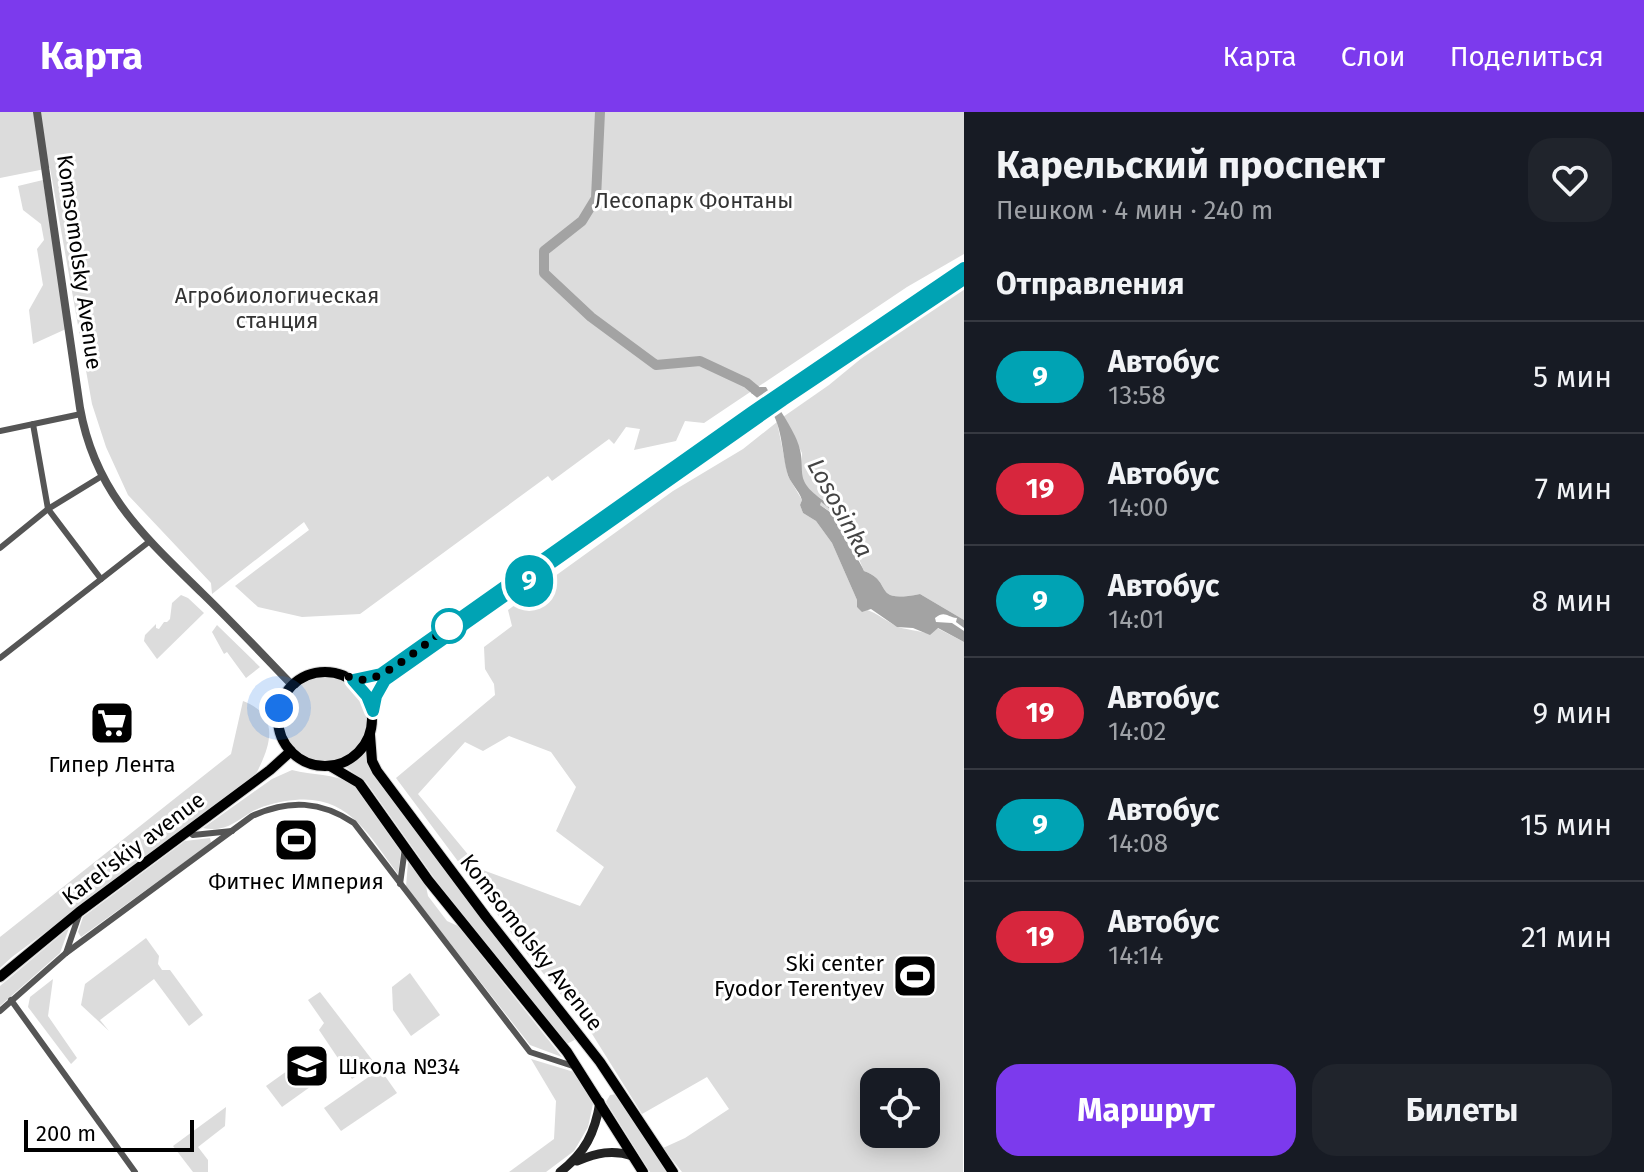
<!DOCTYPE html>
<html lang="ru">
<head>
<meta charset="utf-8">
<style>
	:root { --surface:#171b24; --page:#20242c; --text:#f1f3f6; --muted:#9ea1a6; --line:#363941; --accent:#7c3aed }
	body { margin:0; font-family:"Fira Sans",sans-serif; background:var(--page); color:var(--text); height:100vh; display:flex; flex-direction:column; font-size:30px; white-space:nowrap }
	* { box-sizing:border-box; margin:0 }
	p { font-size:26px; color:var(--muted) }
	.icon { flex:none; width:44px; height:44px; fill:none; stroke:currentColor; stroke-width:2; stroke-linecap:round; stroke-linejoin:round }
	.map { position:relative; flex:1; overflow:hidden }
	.sheet { display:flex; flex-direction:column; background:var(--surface); width:680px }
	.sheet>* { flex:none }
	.badge { padding:0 16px; border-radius:26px; font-size:28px; line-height:52px }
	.tools { position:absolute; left:860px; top:956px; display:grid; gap:16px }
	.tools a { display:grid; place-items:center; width:80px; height:80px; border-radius:16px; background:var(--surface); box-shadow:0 4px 20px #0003; font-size:40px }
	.scale { position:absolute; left:24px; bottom:20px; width:170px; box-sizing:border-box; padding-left:8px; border:4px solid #000; border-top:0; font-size:22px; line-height:28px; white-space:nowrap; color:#000; -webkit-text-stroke:6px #fff; paint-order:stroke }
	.you { position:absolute; width:40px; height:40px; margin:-20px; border:6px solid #fff; border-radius:50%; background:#1a73e8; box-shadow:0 0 0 12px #1a73e833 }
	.map>.badge { position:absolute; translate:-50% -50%; box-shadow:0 0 0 4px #fff }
	h2 { padding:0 32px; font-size:30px; line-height:72px }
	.round { display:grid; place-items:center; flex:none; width:84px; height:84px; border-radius:24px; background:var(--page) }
	.summary { display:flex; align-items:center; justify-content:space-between; height:136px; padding:0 32px }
	h1 { font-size:38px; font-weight:700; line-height:60px }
	.primary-button { display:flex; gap:16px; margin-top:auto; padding:16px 32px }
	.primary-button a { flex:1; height:92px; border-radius:24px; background:var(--accent); color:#fff; font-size:32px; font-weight:700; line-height:92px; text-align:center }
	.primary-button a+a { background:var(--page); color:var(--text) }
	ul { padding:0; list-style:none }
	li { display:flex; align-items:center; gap:24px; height:112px; padding:0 32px; border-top:2px solid var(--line) }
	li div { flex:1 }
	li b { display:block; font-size:30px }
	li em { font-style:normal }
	li .badge { min-width:88px; font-weight:700; text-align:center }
	header { display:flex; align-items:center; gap:48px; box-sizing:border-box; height:112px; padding:0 40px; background:var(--accent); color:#fff }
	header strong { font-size:38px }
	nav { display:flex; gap:44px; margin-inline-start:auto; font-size:28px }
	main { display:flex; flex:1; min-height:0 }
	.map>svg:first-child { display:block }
	.green { fill:#dcdcdc; fill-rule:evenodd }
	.water { fill:#a3a3a3 }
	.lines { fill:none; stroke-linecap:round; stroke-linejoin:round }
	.river { stroke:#a3a3a3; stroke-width:10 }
	.primary-casing { stroke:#dbdbdb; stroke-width:12 }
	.minor { stroke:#555; stroke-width:6 }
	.tertiary { stroke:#555; stroke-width:8 }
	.secondary { stroke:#222; stroke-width:9 }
	.primary { stroke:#000; stroke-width:10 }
	.line-casing { stroke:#fff; stroke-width:18 }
	.line { stroke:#00a3b4; stroke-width:12 }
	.walk { stroke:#000; stroke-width:8; stroke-dasharray:0 14.4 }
	.stop-dot { fill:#fff; stroke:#00a3b4; stroke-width:4 }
	.labels { text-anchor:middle; stroke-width:6; stroke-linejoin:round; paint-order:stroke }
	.park-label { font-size:22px; fill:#333; stroke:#fff }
	.street-label { font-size:22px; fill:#000; stroke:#fff }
	.poi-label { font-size:22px; fill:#000; stroke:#fff }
	.water-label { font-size:24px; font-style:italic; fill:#444; stroke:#fff }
</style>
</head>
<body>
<header>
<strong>Карта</strong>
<nav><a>Карта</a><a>Слои</a><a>Поделиться</a></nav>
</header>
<main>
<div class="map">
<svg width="964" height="1060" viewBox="0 0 964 1060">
	<rect width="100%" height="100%" fill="#fff"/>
	<g class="green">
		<polygon points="0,0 964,0 964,142 907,175 704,311 685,309 676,329 634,338 640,317 626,315 614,332 609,327 552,369 548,364 360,502 302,505 258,495 235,474 309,418 304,410 212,482 211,471 128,383 106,335 92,292 50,56 0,66"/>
		<polygon points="43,68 66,217 33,232 29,198 43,173 37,137 44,128 41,112 23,98 18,74"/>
		<path d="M964,172V508L920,482C870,492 895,470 864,459L859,447L848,436V426L834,402L820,393V390L829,392L811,380L802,369V341L783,305L829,273L908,208Z"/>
		<path d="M777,310L788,364L802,388L800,393L803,401L816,409L832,431L857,488V495C874,498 884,508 898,515C903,517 921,519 930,522L937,516L964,530L963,1060H682L663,1036L685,1026L729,997L707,965L642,1002L589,917L524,838L396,666L495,583L494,572L485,557L484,535L512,514L508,498L673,379L743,337ZM509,624L551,640L576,675L556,719L604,755L580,794L480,757L418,682L465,630L483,639ZM874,970H926V1022H874Z"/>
		<polygon points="181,483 188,486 204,501 157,547 144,529 145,523 156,512 156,516 159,517 164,510 167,510 170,507 172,491"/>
		<polygon points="217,513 260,555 246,566 227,540 224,542 212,520"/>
		<circle cx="325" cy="606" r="43"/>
		<path d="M243,589C282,604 270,635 255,664L12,845L0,856V825L231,642Z"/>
		<polygon points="366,638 374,663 448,763 578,926 567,932 437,770 366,670 344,654 356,648"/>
		<path d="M292,658C312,663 334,662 352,671L401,740L398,762C369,724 349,683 295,688C281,689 265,693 253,699C236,709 225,721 203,716L272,667Z"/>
		<polygon points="210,726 211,731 81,825 78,820 83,805 185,729"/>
		<polygon points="408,750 426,774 428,784 447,809 458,814 562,945 530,933 406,775"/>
		<polygon points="69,816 60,841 0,894 0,874"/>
		<polygon points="146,826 159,844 158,852 162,858 170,858 203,903 189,914 154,867 100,908 109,919 81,893 85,872"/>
		<polygon points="410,861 440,903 411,924 393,898 392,875"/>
		<polygon points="53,867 48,904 77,946 71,952 28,895 30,885"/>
		<polygon points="320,880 373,949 371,954 352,967 319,918 324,911 308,888"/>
		<polygon points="531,947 574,960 593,992 588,1015 574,1039 546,1060 509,1060 554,1027 556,989"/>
		<polygon points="294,954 310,975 282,995 266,974"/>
		<polygon points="380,957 397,981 341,1019 324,996"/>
		<polygon points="617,982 666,1060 650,1060 606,990 610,983"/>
		<polygon points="226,995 225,1014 198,1035 208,1048 208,1060 193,1060 173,1034"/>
	</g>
	<path class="water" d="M760,275H766C775,291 787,307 795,324C812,360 786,365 829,392V396L821,390L820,393L840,407C840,426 857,442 864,459C895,470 870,492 920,482L964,508V516L956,510L957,506C947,505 945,498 935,506L936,510L952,511L964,519V530L938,516L930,523L913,516L897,515L871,497L862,500L857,495V488L832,431L816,409L803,401L800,393L802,388C799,378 789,370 787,360C780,331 783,296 751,281Z"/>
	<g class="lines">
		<polyline class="river" points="600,0 596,86 582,109 544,139 544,161 591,205 656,253 700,249 747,271 765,286"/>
		<g class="primary-casing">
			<g id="primary">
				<circle cx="325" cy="607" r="47"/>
				<polyline points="353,568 381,562 752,300 964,156"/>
				<polyline points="373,599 376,584 385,568 783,288 964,167"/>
				<polyline points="370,623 372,649 377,659 486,805 600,950 673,1060"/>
				<polyline points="330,654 359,671 428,768 567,940 643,1060"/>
				<polyline points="0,865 79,800 270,658 291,639"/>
			</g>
		</g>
		<g class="minor">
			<polyline points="33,312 48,397 101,467"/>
			<polyline points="0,319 81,302"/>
			<polyline points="0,436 48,397 102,364"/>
			<polyline points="0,546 150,429"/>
			<polyline points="189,720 193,723 232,719"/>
			<polyline points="400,772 405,736"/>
			<polyline points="66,841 79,803"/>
			<polyline points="11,888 135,1060"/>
			<path d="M0,899L66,841L252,704C289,687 321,689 354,711L530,940L576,955"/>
		</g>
		<path class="tertiary" d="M37,0L80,296C95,381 144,424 202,481C233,511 262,542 292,573"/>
		<g class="secondary">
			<path d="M577,1049C597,1041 612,1037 633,1044"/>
			<path d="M560,1060C585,1041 595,1021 600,990"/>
		</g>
		<use href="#primary" class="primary"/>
	</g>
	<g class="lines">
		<g class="line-casing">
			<polyline id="line" points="964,156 752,300 381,562 353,568 367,584 373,599 376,584 385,568 783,288 964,167"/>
		</g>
		<use href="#line" class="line"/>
		<path class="walk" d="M279,596C288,572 310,555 337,561C352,564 355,571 372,566C392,560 431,528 449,514"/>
	</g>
	<defs>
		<g id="supermarket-square" transform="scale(2.3)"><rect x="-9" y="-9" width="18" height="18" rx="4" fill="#000" stroke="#fff"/><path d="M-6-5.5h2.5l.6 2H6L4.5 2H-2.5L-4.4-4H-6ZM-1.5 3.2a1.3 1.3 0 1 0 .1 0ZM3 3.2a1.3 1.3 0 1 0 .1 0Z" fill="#fff"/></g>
		<g id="stadium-square" transform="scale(2.3)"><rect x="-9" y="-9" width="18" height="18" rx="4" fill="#000" stroke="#fff"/><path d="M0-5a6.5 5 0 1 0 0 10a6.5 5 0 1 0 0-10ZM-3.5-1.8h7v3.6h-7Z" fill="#fff"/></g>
		<g id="school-square" transform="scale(2.3)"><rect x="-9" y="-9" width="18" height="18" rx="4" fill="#000" stroke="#fff"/><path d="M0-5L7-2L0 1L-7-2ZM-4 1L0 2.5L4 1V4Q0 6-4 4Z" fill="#fff"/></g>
	</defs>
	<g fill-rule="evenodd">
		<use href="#supermarket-square" x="112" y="611"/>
		<use href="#stadium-square" x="296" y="728"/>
		<use href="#stadium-square" x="915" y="864"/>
		<use href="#school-square" x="307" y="954"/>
	</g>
	<circle class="stop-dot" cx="449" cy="514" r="16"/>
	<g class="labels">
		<g class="park-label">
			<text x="694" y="96">Лесопарк Фонтаны</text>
			<text x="277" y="191">Агробиологическая<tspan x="277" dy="25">станция</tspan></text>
		</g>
		<g class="street-label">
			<text transform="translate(80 150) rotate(82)" y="8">Komsomolsky Avenue</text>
			<text transform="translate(133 736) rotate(-37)" y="8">Karel'skiy avenue</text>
			<text transform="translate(532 830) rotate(52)" y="8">Komsomolsky Avenue</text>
		</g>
		<g class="poi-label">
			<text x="112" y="660">Гипер Лента</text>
			<text x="296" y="777">Фитнес Империя</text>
			<text x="884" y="859" text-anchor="end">Ski center<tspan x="884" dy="25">Fyodor Terentyev</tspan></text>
			<text x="338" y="962" text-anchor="start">Школа №34</text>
		</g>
		<g class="water-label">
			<text transform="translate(840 396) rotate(61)" y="8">Lososinka</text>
		</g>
	</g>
</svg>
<div class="tools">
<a><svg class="icon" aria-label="locate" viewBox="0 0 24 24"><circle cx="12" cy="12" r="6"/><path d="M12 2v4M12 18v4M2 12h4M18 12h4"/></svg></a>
</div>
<div class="scale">200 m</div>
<div class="you" style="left:279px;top:596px"></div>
<b class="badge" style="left:529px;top:469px;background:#00a3b4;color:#fff">9</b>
</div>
<section class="sheet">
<div class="summary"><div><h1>Карельский проспект</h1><p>Пешком · 4 мин · 240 m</p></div><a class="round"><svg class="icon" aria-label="heart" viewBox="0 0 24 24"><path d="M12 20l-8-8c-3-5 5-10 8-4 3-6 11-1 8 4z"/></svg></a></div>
<h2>Отправления</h2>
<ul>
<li><span class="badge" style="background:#00a3b4;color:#fff">9</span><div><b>Автобус</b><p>13:58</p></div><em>5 мин</em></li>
<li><span class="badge" style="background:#d7263d;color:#fff">19</span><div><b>Автобус</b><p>14:00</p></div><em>7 мин</em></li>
<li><span class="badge" style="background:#00a3b4;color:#fff">9</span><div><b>Автобус</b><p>14:01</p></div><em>8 мин</em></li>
<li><span class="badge" style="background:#d7263d;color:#fff">19</span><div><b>Автобус</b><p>14:02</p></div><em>9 мин</em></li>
<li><span class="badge" style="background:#00a3b4;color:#fff">9</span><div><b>Автобус</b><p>14:08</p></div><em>15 мин</em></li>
<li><span class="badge" style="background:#d7263d;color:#fff">19</span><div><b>Автобус</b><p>14:14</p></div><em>21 мин</em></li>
</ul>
<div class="primary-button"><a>Маршрут</a><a>Билеты</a></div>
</section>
</main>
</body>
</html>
